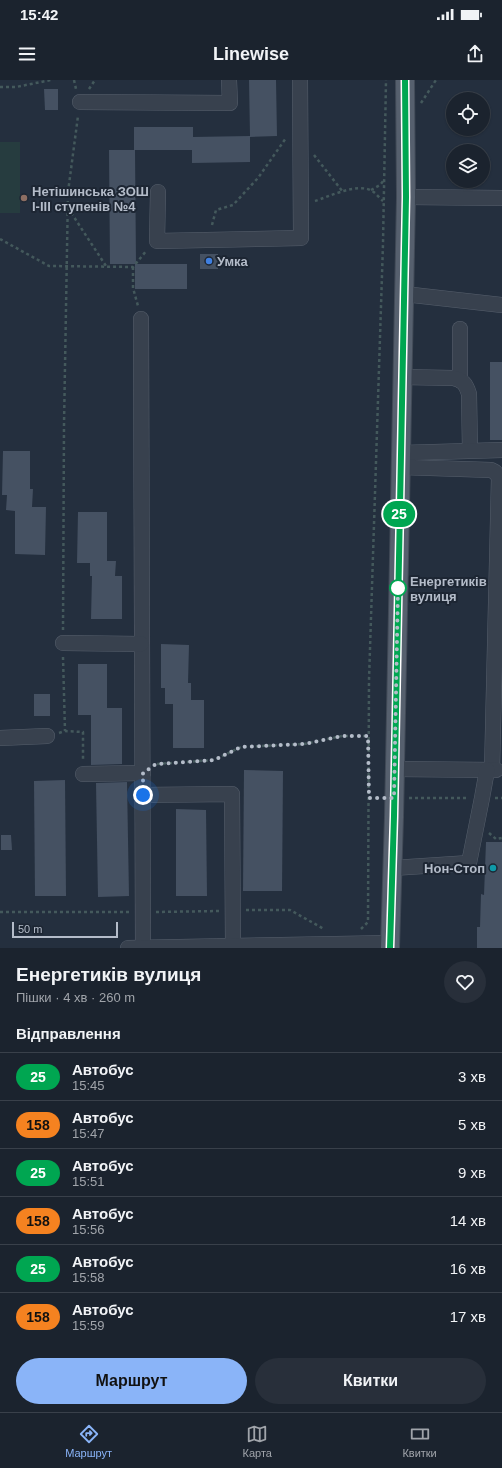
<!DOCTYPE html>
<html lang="uk">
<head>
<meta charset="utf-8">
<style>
	:root { --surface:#1b232e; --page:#282f3a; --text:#f1f3f6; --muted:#a0a4aa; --line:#39404a; --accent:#8ab4f8 }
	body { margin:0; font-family:Arial,sans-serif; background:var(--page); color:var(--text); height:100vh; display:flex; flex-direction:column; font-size:15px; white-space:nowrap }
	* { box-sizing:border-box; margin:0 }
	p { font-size:13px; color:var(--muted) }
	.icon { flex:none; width:22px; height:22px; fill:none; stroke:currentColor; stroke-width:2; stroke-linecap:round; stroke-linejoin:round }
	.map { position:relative; height:868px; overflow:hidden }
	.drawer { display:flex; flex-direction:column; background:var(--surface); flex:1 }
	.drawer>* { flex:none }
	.badge { padding:0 8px; border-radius:13px; font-size:14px; line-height:26px }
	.tools { position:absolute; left:446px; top:12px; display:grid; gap:8px }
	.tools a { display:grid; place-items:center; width:44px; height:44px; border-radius:50%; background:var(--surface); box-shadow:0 1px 3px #0004,0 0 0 1px var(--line); font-size:20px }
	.scale { position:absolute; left:12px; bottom:10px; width:106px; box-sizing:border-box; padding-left:4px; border:2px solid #b4bcc9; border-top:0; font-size:11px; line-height:14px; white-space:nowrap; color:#b4bcc9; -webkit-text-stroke:3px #1d2633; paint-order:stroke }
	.you { position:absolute; width:20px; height:20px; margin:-10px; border:3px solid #fff; border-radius:50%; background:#1a73e8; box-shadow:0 0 0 6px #1a73e833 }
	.map>.badge { position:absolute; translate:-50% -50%; box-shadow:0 0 0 2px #fff }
	h2 { padding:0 16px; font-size:15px; line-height:36px }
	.round { display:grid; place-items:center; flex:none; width:42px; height:42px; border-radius:21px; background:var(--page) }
	.summary { display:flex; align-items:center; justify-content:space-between; height:68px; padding:0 16px }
	h1 { font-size:19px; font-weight:800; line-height:30px }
	.button { display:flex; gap:8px; margin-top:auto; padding:8px 16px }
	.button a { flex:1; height:46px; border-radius:24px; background:var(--accent); color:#111; font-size:16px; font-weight:800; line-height:46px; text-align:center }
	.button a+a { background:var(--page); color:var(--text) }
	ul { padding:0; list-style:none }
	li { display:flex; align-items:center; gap:12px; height:48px; padding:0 16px; border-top:1px solid var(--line) }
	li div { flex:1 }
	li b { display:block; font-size:15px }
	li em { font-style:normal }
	li .badge { min-width:44px; font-weight:700; text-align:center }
	.status { display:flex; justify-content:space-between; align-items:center; height:28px; padding:0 20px; background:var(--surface); direction:ltr }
	.status svg { height:11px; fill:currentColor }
	header { display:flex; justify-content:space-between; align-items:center; height:52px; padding:0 16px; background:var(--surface); font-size:18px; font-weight:800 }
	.menu { display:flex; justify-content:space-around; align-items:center; height:56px; border-top:1px solid var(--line); background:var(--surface); font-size:11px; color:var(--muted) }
	.menu a { display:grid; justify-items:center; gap:2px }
	.menu .active { color:var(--accent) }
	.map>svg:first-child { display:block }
	.green { fill:#263c3f }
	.building { fill:#455162 }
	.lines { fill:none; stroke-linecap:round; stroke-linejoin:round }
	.minor-casing { stroke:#565f6c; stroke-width:16 }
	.major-casing { stroke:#414a57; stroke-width:20 }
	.path { stroke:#44595c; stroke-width:2.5; stroke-dasharray:3 3; stroke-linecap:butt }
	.minor { stroke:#38414e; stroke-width:15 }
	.major { stroke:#56606e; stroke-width:18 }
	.line-casing { stroke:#fff; stroke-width:9 }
	.line { stroke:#00a651; stroke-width:6 }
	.walk { stroke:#b4bcc9; stroke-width:4; stroke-dasharray:0 7.2 }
	.education-dot { fill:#8d6e63; stroke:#1d2633; stroke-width:1.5 }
	.shop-dot { fill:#3f7fe0; stroke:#1d2633; stroke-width:1.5 }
	.stop-dot { fill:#fff; stroke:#00a651; stroke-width:2 }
	.culture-dot { fill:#0f9aa8; stroke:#1d2633; stroke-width:1.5 }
	.labels { text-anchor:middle; stroke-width:4; stroke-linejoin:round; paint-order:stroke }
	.poi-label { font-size:13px; font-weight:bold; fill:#b4bcc9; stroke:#1d2633; text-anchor:start }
	.stop-label { font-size:13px; font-weight:bold; fill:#b4bcc9; stroke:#1d2633; text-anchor:start }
</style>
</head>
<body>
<div class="status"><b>15:42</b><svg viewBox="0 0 49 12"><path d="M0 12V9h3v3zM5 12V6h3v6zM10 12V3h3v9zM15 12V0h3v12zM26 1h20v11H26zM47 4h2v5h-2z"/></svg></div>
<header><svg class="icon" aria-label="menu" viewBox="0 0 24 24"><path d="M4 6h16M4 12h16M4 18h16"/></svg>Linewise<svg class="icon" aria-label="share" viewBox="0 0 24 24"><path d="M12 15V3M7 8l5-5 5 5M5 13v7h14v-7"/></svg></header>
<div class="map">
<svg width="502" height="868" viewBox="0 0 502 868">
	<rect width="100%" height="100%" fill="#242f3e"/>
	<rect class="green" x="0" y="62" width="20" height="71"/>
	<g class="building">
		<polygon points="249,0 276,0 277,56 250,57 250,82 192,83 192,70 135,70 136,184 110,184 109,70 134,70 134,47 193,47 193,57 250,56"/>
		<polygon points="44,9 58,9 58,30 45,30"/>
		<rect x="200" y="174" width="18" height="15"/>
		<rect x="135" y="184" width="52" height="25"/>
		<rect x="490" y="282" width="12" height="78"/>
		<polygon points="3,371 30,371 30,409 33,409 32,427 46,427 45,475 15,474 15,431 6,430 7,415 2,415"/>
		<polygon points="78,432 107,432 107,481 116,481 115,496 122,496 122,539 91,539 92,496 90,496 90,483 77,483"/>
		<polygon points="161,564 189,565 188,603 191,603 191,620 204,620 204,668 173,668 173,624 165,624 165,608 161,608"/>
		<polygon points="78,584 107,584 107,628 122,628 122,684 91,685 91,635 78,635"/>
		<rect x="34" y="614" width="16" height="22"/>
		<polygon points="244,690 283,691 282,811 243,811"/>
		<polygon points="65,700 66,816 35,816 34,701"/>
		<polygon points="127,702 129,816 98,817 96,703"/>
		<polygon points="176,729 206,730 207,816 176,816"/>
		<polygon points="1,755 11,755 12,770 1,770"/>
		<polygon points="486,762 502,762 502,868 477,868 477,847 480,847 481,814 484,815"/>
	</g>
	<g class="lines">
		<g class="minor-casing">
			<g id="minor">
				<polyline points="80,22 230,23 229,0"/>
				<polyline points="158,112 157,161 301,158 300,0"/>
				<polyline points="406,117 502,118"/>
				<polyline points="404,214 502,225"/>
				<polyline points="141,239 143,868"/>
				<polyline points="460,249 460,300"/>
				<path d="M402,297L453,298C463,300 466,304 469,314L470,370"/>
				<polyline points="400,373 502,370"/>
				<polyline points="400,387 491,390 495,392 499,397 492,690"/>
				<polyline points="63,563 141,564"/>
				<polyline points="0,658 47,656"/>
				<polyline points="395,689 496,690"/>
				<polyline points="83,694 143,693"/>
				<polyline points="143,715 232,714 233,867"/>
				<polyline points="393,788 469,783 482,718 487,690"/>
				<polyline points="128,868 390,863"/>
			</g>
		</g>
		<g class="major-casing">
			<polyline id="major" points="390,868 394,737 406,117 405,0"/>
		</g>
		<g class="path">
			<polyline points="74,0 76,9"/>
			<polyline points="0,7 16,7 51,0"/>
			<polyline points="89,9 95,0"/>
			<polyline points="421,23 436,0"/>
			<polyline points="314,75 343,112"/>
			<polyline points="371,110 380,105 384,100"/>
			<path d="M315,121C328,117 358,102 372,111C376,113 379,118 383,121"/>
			<polyline points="68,128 106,186"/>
			<polyline points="212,145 216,130 233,125 258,98 286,58"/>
			<polyline points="0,159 49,186 133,187 147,170"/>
			<polyline points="133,187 133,208 138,226"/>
			<polyline points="63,550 64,345 68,112 78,36"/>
			<polyline points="63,577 65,651"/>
			<polyline points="59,653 65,651 83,652 83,680"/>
			<polyline points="157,684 214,680 241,667 304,664 342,656 368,656"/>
			<polyline points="369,718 380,718"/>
			<polyline points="409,718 468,718"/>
			<polyline points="495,718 502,718"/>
			<polyline points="489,753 496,759 502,758"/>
			<polyline points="246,830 290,830 324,849"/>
			<polyline points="0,832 129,832"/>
			<polyline points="156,832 219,831"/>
			<polyline points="361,849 368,842 369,600 383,164 386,0"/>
		</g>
		<use href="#minor" class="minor"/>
		<use href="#major" class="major"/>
	</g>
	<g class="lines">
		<g class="line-casing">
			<polyline id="line" points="390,868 394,736 406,117 405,0"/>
		</g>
		<use href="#line" class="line"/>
		<polyline class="walk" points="143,715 143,693 156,684 214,680 241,667 304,664 342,656 368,656 369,718 394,718 398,508"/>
	</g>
	<circle class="education-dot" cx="24" cy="118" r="4"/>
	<circle class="shop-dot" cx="209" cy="181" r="4"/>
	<circle class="stop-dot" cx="398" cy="508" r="8"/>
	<circle class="culture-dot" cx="493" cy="788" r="4"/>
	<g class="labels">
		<g class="poi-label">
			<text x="32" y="116">Нетішинська ЗОШ<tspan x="32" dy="15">І-ІІІ ступенів №4</tspan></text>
			<text x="217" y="186">Умка</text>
			<text x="485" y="793" text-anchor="end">Нон-Стоп</text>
		</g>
		<g class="stop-label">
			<text x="410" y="506">Енергетиків<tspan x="410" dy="15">вулиця</tspan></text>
		</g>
	</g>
</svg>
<div class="tools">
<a><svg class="icon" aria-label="locate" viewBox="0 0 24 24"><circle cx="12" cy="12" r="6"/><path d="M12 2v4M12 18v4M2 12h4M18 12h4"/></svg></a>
<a><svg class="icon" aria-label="layers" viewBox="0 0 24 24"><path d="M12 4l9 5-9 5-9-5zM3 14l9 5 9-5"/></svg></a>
</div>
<div class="scale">50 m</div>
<div class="you" style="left:143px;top:715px"></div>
<b class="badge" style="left:399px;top:434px;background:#00a651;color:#fff">25</b>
</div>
<section class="drawer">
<div class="summary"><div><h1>Енергетиків вулиця</h1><p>Пішки · 4 хв · 260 m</p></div><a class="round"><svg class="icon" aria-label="heart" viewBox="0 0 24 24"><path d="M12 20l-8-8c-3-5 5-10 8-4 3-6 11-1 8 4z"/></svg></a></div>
<h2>Відправлення</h2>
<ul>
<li><span class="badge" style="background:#00a651;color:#fff">25</span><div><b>Автобус</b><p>15:45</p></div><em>3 хв</em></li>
<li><span class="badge" style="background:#f58220;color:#111">158</span><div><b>Автобус</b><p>15:47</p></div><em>5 хв</em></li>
<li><span class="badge" style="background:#00a651;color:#fff">25</span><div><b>Автобус</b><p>15:51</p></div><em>9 хв</em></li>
<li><span class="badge" style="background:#f58220;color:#111">158</span><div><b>Автобус</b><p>15:56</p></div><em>14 хв</em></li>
<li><span class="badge" style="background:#00a651;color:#fff">25</span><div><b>Автобус</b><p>15:58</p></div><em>16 хв</em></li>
<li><span class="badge" style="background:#f58220;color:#111">158</span><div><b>Автобус</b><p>15:59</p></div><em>17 хв</em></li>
</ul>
<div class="button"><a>Маршрут</a><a>Квитки</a></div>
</section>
<nav class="menu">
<a class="active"><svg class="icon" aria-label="directions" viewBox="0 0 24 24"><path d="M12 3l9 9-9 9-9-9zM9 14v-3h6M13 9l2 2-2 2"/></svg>Маршрут</a>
<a><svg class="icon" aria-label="map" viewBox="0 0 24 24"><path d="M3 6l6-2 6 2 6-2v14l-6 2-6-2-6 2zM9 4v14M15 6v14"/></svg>Карта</a>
<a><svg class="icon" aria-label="tickets" viewBox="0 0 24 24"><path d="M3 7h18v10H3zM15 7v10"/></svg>Квитки</a>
</nav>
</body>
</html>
